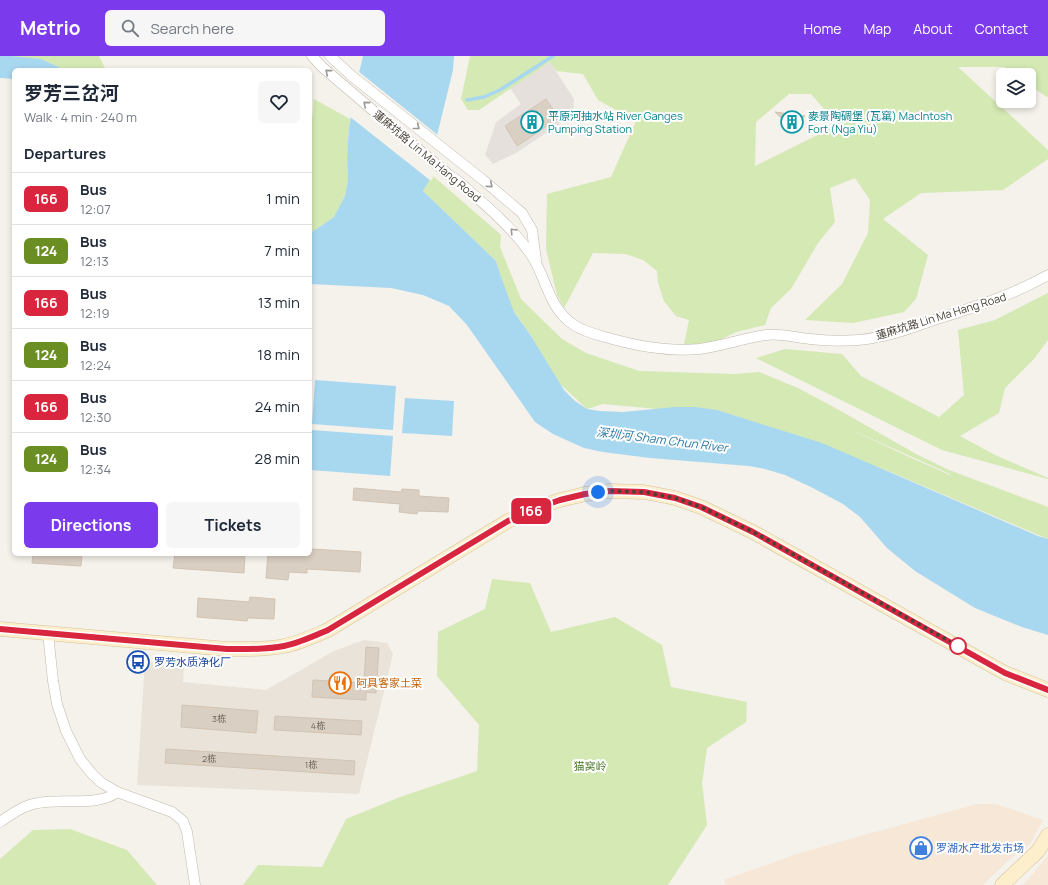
<!DOCTYPE html>
<html lang="en">
<head>
<meta charset="utf-8">
<style>
	:root { --surface:#fff; --page:#f6f6f7; --text:#1f2937; --muted:#747a83; --line:#e0e1e3; --accent:#7c3aed }
	body { margin:0; font-family:Manrope,"Noto Sans SC",sans-serif; background:var(--page); color:var(--text); height:100vh; display:flex; flex-direction:column; font-size:15px; white-space:nowrap }
	* { box-sizing:border-box; margin:0 }
	p { font-size:13px; color:var(--muted) }
	.icon { flex:none; width:22px; height:22px; fill:none; stroke:currentColor; stroke-width:2; stroke-linecap:round; stroke-linejoin:round }
	.map { position:relative; flex:1; overflow:hidden }
	.side { position:absolute; left:12px; top:12px; width:300px; height:488px; display:flex; flex-direction:column; background:var(--surface); border-radius:6px; box-shadow:0 2px 6px #0003 }
	.side>* { flex:none }
	.badge { padding:0 8px; border-radius:6px; font-size:14px; line-height:26px }
	.buttons { position:absolute; left:996px; top:12px; display:grid; gap:8px }
	.buttons a { display:grid; place-items:center; width:40px; height:40px; border-radius:6px; background:var(--surface); box-shadow:0 2px 6px #0003; font-size:20px }
	.you { position:absolute; width:20px; height:20px; margin:-10px; border:3px solid #fff; border-radius:50%; background:#1a73e8; box-shadow:0 0 0 6px #1a73e833 }
	.map>.badge { position:absolute; translate:-50% -50%; box-shadow:0 0 0 2px #fff }
	h2 { padding:0 12px; font-size:15px; line-height:36px }
	.round { display:grid; place-items:center; flex:none; width:42px; height:42px; border-radius:6px; background:var(--page) }
	.headline { display:flex; align-items:center; justify-content:space-between; height:68px; padding:0 12px }
	h1 { font-size:19px; font-weight:700; line-height:30px }
	.cta { display:flex; gap:8px; margin-top:auto; padding:8px 12px }
	.cta a { flex:1; height:46px; border-radius:6px; background:var(--accent); color:#fff; font-size:16px; font-weight:700; line-height:46px; text-align:center }
	.cta a+a { background:var(--page); color:var(--text) }
	ul { padding:0; list-style:none }
	li { display:flex; align-items:center; gap:12px; height:52px; padding:0 12px; border-top:1px solid var(--line) }
	li div { flex:1 }
	li b { display:block; font-size:15px }
	li em { font-style:normal }
	li .badge { min-width:44px; font-weight:700; text-align:center }
	header { display:flex; align-items:center; gap:24px; box-sizing:border-box; height:56px; padding:0 20px; background:var(--accent); color:#fff }
	header strong { font-size:19px }
	nav { display:flex; gap:22px; margin-inline-start:auto; font-size:14px }
	.search { width:280px; height:36px; background:var(--page); display:flex; align-items:center; gap:10px; box-sizing:border-box; padding:0 14px; border-radius:6px; color:var(--muted); font-size:15px }
	.map>svg:first-child { display:block }
	.residential { fill:#e9e3d9 }
	.commercial { fill:#f6e7d7 }
	.industrial { fill:#e5e0dc }
	.green { fill:#d4e9b4; fill-rule:evenodd }
	.water { fill:#a8d7f0 }
	.pier { fill:#f5f1eb }
	.lines { fill:none; stroke-linecap:round; stroke-linejoin:round }
	.stream { stroke:#a8d7f0; stroke-width:3.5 }
	.building { fill:#dacfc3; stroke:#d2c4b3 }
	.minor-casing { stroke:#c1b8ad; stroke-width:11 }
	.secondary-casing { stroke:#d4c29a; stroke-width:15 }
	.minor { stroke:#fff; stroke-width:10 }
	.secondary { stroke:#feefcc; stroke-width:14 }
	.oneway { stroke:#9b9792 }
	.line-casing { stroke:#fff; stroke-width:9 }
	.line { stroke:#d7263d; stroke-width:6 }
	.walk { stroke:#494238; stroke-width:4; stroke-dasharray:0 7.2 }
	.stop-dot { fill:#fff; stroke:#d7263d; stroke-width:2 }
	.labels { text-anchor:middle; stroke-width:4; stroke-linejoin:round; paint-order:stroke }
	.number-label { font-size:9px; fill:#6d655b }
	.culture-label { font-size:11px; fill:#0d838f; stroke:#fff; text-anchor:start }
	.street-label { font-size:11px; fill:#494238; stroke:#fff }
	.transit-label { font-size:11px; fill:#164399; stroke:#fff; text-anchor:start }
	.food-label { font-size:11px; fill:#c56008; stroke:#fff; text-anchor:start }
	.park-label { font-size:11px; fill:#4f7c2b; stroke:#fff }
	.shop-label { font-size:11px; fill:#366cbe; stroke:#fff; text-anchor:start }
	.water-label { font-size:12px; font-style:italic; fill:#2e7aa6; stroke:#fff }
</style>
</head>
<body>
<header>
<strong>Metrio</strong>
<div class="search"><svg class="icon" aria-label="search" viewBox="0 0 24 24"><circle cx="10" cy="10" r="6"/><path d="M15 15l6 6"/></svg>Search here</div>
<nav><a>Home</a><a>Map</a><a>About</a><a>Contact</a></nav>
</header>
<div class="map">
<svg width="1048" height="829" viewBox="0 0 1048 829">
	<rect width="100%" height="100%" fill="#f5f1eb"/>
	<polygon class="residential" points="364,584 387,587 393,598 359,738 137,729 145,606 184,609 183,626 266,634 334,595"/>
	<g class="commercial">
		<polygon points="977,748 996,748 1043,764 1030,788 1010,803 983,829 727,829 724,824 803,796"/>
		<polygon points="1048,800 1048,829 1023,829"/>
	</g>
	<polygon class="industrial" points="550,6 574,43 573,59 516,97 493,108 485,99 496,66 521,48 510,32"/>
	<g class="green">
		<polygon points="4,0 99,0 106,14 65,14 41,3"/>
		<path d="M470,0H1048V41H1047L1029,29V19H1015L1004,11H958L1048,94V103L1003,134L921,137L883,163L928,199L916,243L904,256L853,267L805,264L842,228L868,177L870,144L855,122L830,132L835,166L818,187L791,233L771,252L765,269L736,276L720,284L683,293L689,264L676,260L664,245L658,227L657,215L643,204L625,198L593,197L564,252L557,239L546,193L547,138L611,121L636,65L598,44L583,18L556,15L550,6L479,54H468L461,43ZM789,38H811L838,69L755,110L756,66Z"/>
		<polygon points="314,43 350,63 349,72 347,101 348,124 345,140 334,161 318,172 310,177 310,77 311,75"/>
		<path d="M431,118L501,179L500,191L521,243L562,283L586,297L639,315L735,318L759,316L798,332L839,354L916,398L949,414L1048,451V483L888,415L792,378L717,354L657,353L603,348L587,353L560,328L531,280L509,248L496,205L423,135ZM850,373L950,418V419L907,400Z"/>
		<polygon points="1048,237 1048,284 1034,303 1005,332 999,357 960,380 995,399 1048,422 1048,423 942,394 756,302 785,293 842,298 861,320 939,361 964,339 958,274 995,264"/>
		<polygon points="492,523 530,527 551,576 615,561 662,589 671,631 747,646 746,666 707,692 702,727 707,769 668,829 243,829 258,809 322,811 346,763 400,741 477,715 479,669 437,620 438,576 485,553"/>
		<polygon points="70,773 127,794 157,829 0,829 0,803 33,774"/>
	</g>
	<g class="water">
		<polygon points="0,0 11,0 41,3 65,14 14,14 14,23 0,22"/>
		<polygon points="363,0 454,0 453,14 432,100 438,110 423,135 496,205 501,221 514,256 531,280 564,334 575,345 587,353 600,355 623,356 675,351 695,351 717,354 822,387 1038,480 1048,483 1048,579 1022,571 975,552 915,515 887,492 860,461 843,448 811,431 785,419 765,413 749,410 650,402 603,396 584,392 553,378 535,366 467,269 449,250 423,239 391,232 310,228 310,177 318,172 334,161 345,140 348,124 347,101 349,72 354,39"/>
		<polygon points="315,324 396,330 393,374 312,368"/>
		<polygon points="405,342 454,345 452,380 402,377"/>
		<polygon points="312,374 393,380 390,420 310,414"/>
	</g>
	<polygon class="pier" points="358,15 439,80 434,100 440,110 431,125 349,60"/>
	<g class="lines">
		<polyline class="stream" points="467,44 484,41 500,34 553,0"/>
	</g>
	<g class="building">
		<polygon points="546,43 559,62 517,90 505,70"/>
		<polygon points="775,56 805,60 791,71"/>
		<polygon points="354,432 401,436 402,433 419,434 419,440 449,442 448,456 418,455 417,458 399,456 400,448 353,444"/>
		<polygon points="311,493 361,496 360,516 307,513 307,517 289,516 288,524 266,522 268,498 311,498"/>
		<polygon points="33,498 82,498 81,510 32,507"/>
		<polygon points="175,498 245,498 244,517 173,512"/>
		<polygon points="250,541 275,543 274,563 248,562 247,565 197,561 198,542 249,546"/>
		<polygon points="366,591 379,592 376,637 366,636 366,644 312,641 313,624 364,627"/>
		<polygon points="182,649 258,655 256,677 181,671"/>
		<polygon points="275,660 362,665 361,679 274,674"/>
		<polygon points="166,693 355,705 354,719 165,707"/>
	</g>
	<g class="lines">
		<g class="minor-casing">
			<g id="minor">
				<path d="M312,0L322,11L449,119L458,125C483,147 510,169 530,197C547,221 547,251 574,269C583,275 594,278 605,281C636,290 668,296 699,293C722,290 744,282 766,279C781,277 796,282 810,283C826,285 843,285 858,284C885,282 912,272 937,263C975,251 1013,239 1048,219"/>
				<polyline points="330,0 353,21 483,124 522,157 532,174 536,204"/>
				<polyline points="48,577 53,625 57,648 66,675 80,703 93,719 102,727 117,736 172,756 183,765 187,776 195,829"/>
				<path d="M0,766C12,758 24,749 38,747C61,742 99,751 117,736"/>
			</g>
		</g>
		<g class="secondary-casing">
			<g id="secondary">
				<path d="M0,573L227,593C246,593 265,594 284,590C299,587 314,580 328,574L508,465L540,451L560,444L585,438L610,435L644,436L675,442L701,451L753,476L1005,617L1048,634"/>
				<polyline points="1002,829 1038,795 1048,779"/>
			</g>
		</g>
		<use href="#minor" class="minor"/>
		<use href="#secondary" class="secondary"/>
	</g>
	<defs><path id="oneway-chevron" d="M-2-3.5L2.5 0L-2 3.5" fill="none" stroke-width="1.6" stroke-linecap="round" stroke-linejoin="round"/></defs>
	<g class="oneway">
		<use href="#oneway-chevron" transform="translate(328 16) rotate(-140)"/>
		<use href="#oneway-chevron" transform="translate(366 48) rotate(-139)"/>
		<use href="#oneway-chevron" transform="translate(417 71) rotate(38)"/>
		<use href="#oneway-chevron" transform="translate(490 129) rotate(40)"/>
		<use href="#oneway-chevron" transform="translate(513 175) rotate(-133)"/>
	</g>
	<g class="lines">
		<g class="line-casing">
			<path id="line" d="M0,573L227,593C246,593 265,594 284,590C299,587 314,580 328,574L508,465L540,451L560,444L585,438L610,435L644,436L675,442L701,451L753,476L1005,617L1048,634"/>
		</g>
		<use href="#line" class="line"/>
		<polyline class="walk" points="598,436 610,435 644,436 675,442 701,451 753,476 958,590"/>
	</g>
	<defs>
		<g id="building-ring" transform="scale(1.15)"><circle r="9.5" fill="#fff" stroke="#0f9aa8" stroke-width="1.5"/><path d="M-4-6H4V6H1V3H-1V6H-4ZM-2.5-4.3h1.7v1.8h-1.7ZM.8-4.3h1.7v1.8H.8ZM-2.5-1h1.7V.8h-1.7ZM.8-1h1.7V.8H.8Z" fill="#0f9aa8"/></g>
		<g id="bus-ring" transform="scale(1.15)"><circle r="9.5" fill="#fff" stroke="#1a4fb4" stroke-width="1.5"/><path d="M-5-6H5V4H4V6H2V4H-2V6H-4V4H-5ZM-3.5-4V0h7V-4ZM-3.5 1.2v1.5H-2V1.2ZM2 1.2v1.5H3.5V1.2Z" fill="#1a4fb4"/></g>
		<g id="restaurant-ring" transform="scale(1.15)"><circle r="9.5" fill="#fff" stroke="#e8710a" stroke-width="1.5"/><path d="M-5-6h1v4h1v-4h1v4h1v-4h1v5L-1.5 .5V6h-2V.5L-5-1ZM5-6V6H3V1.5H1.5Q1.5-4 5-6Z" fill="#e8710a"/></g>
		<g id="shop-ring" transform="scale(1.15)"><circle r="9.5" fill="#fff" stroke="#3f7fe0" stroke-width="1.5"/><path d="M-5-2.5h2.3a2.7 3.5 0 0 1 5.4 0H5L5.5 6h-11ZM-1.5-2.5h3a1.5 2.3 0 0 0-3 0Z" fill="#3f7fe0"/></g>
	</defs>
	<g fill-rule="evenodd">
		<use href="#building-ring" x="532" y="66"/>
		<use href="#building-ring" x="792" y="66"/>
		<use href="#bus-ring" x="138" y="606"/>
		<use href="#restaurant-ring" x="340" y="627"/>
		<use href="#shop-ring" x="921" y="792"/>
	</g>
	<circle class="stop-dot" cx="958" cy="590" r="8"/>
	<g class="labels">
		<g class="number-label">
			<text x="219" y="666">3栋</text>
			<text x="318" y="673">4栋</text>
			<text x="209" y="706">2栋</text>
			<text x="311" y="712">1栋</text>
		</g>
		<g class="culture-label">
			<text x="548" y="64">平原河抽水站 River Ganges<tspan x="548" dy="13">Pumping Station</tspan></text>
			<text x="808" y="64">麥景陶碉堡 (瓦窰) MacIntosh<tspan x="808" dy="13">Fort (Nga Yiu)</tspan></text>
		</g>
		<g class="street-label">
			<text transform="translate(427 100) rotate(40)" y="4">蓮麻坑路 Lin Ma Hang Road</text>
			<text transform="translate(941 260) rotate(-17)" y="4">蓮麻坑路 Lin Ma Hang Road</text>
		</g>
		<g class="transit-label">
			<text x="154" y="610">罗芳水质净化厂</text>
		</g>
		<g class="food-label">
			<text x="356" y="631">阿具客家土菜</text>
		</g>
		<g class="park-label">
			<text x="590" y="714">猫窝岭</text>
		</g>
		<g class="shop-label">
			<text x="936" y="796">罗湖水产批发市场</text>
		</g>
		<g class="water-label">
			<text transform="translate(662 384) rotate(7)" y="4">深圳河 Sham Chun River</text>
		</g>
	</g>
</svg>
<div class="buttons">
<a><svg class="icon" aria-label="layers" viewBox="0 0 24 24"><path d="M12 4l9 5-9 5-9-5zM3 14l9 5 9-5"/></svg></a>
</div>
<div class="you" style="left:598px;top:436px"></div>
<b class="badge" style="left:531px;top:455px;background:#d7263d;color:#fff">166</b>
<section class="side">
<div class="headline"><div><h1>罗芳三岔河</h1><p>Walk · 4 min · 240 m</p></div><a class="round"><svg class="icon" aria-label="heart" viewBox="0 0 24 24"><path d="M12 20l-8-8c-3-5 5-10 8-4 3-6 11-1 8 4z"/></svg></a></div>
<h2>Departures</h2>
<ul>
<li><span class="badge" style="background:#d7263d;color:#fff">166</span><div><b>Bus</b><p>12:07</p></div><em>1 min</em></li>
<li><span class="badge" style="background:#6b8e23;color:#fff">124</span><div><b>Bus</b><p>12:13</p></div><em>7 min</em></li>
<li><span class="badge" style="background:#d7263d;color:#fff">166</span><div><b>Bus</b><p>12:19</p></div><em>13 min</em></li>
<li><span class="badge" style="background:#6b8e23;color:#fff">124</span><div><b>Bus</b><p>12:24</p></div><em>18 min</em></li>
<li><span class="badge" style="background:#d7263d;color:#fff">166</span><div><b>Bus</b><p>12:30</p></div><em>24 min</em></li>
<li><span class="badge" style="background:#6b8e23;color:#fff">124</span><div><b>Bus</b><p>12:34</p></div><em>28 min</em></li>
</ul>
<div class="cta"><a>Directions</a><a>Tickets</a></div>
</section>
</div>
</body>
</html>
